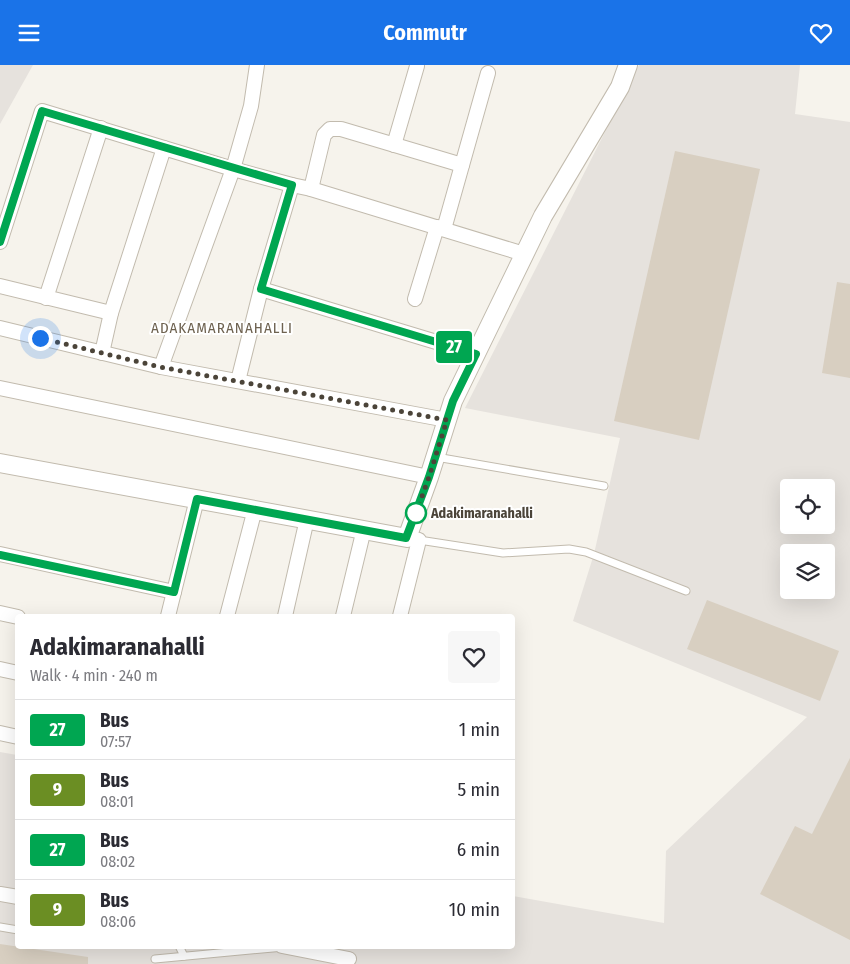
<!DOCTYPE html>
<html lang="en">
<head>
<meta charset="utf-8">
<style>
	:root { --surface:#fff; --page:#f7f7f7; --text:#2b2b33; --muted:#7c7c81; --line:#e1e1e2; --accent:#1a73e8 }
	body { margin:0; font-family:"Fira Sans Condensed",sans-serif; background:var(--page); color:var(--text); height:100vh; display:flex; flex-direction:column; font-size:19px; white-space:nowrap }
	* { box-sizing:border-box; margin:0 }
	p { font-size:16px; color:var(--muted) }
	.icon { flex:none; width:28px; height:28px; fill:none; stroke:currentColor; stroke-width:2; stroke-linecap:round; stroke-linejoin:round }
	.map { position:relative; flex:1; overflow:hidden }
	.details { position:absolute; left:15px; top:549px; width:500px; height:335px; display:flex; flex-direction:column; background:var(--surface); border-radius:5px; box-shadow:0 5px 20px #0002 }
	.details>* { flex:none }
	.badge { padding:0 10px; border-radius:4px; font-size:18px; line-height:32px }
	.controls { position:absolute; left:780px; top:414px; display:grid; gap:10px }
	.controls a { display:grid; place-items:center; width:55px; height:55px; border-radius:5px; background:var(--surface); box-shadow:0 5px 20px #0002; font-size:25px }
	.you { position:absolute; width:25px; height:25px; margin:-12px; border:4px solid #fff; border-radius:50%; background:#1a73e8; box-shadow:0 0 0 8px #1a73e833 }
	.map>.badge { position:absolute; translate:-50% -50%; box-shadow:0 0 0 2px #fff }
	.round { display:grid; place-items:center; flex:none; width:52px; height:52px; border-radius:5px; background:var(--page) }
	.headline { display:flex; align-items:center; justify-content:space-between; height:85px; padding:0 15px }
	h1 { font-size:24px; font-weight:700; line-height:38px }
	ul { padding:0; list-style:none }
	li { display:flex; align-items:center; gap:15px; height:60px; padding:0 15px; border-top:1px solid var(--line) }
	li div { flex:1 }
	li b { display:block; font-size:19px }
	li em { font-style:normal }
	li .badge { min-width:55px; font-weight:700; text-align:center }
	header { display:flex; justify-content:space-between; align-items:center; height:65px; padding:0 15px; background:var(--accent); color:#fff; font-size:22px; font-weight:700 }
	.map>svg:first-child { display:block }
	.industrial { fill:#e6e2dd; fill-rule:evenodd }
	.building { fill:#d8cfc1 }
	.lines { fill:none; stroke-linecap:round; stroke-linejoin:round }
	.service-casing { stroke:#c2bbae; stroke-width:9 }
	.minor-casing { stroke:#c2bbae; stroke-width:16 }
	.tertiary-casing { stroke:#c2bbae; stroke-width:20 }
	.service { stroke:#fff; stroke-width:7 }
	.minor { stroke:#fff; stroke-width:14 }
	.tertiary { stroke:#fff; stroke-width:18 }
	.line-casing { stroke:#fff; stroke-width:11 }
	.line { stroke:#00a651; stroke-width:8 }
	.walk { stroke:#4b4439; stroke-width:5; stroke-dasharray:0 9 }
	.stop-dot { fill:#fff; stroke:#00a651; stroke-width:2.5 }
	.labels { text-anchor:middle; stroke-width:4; stroke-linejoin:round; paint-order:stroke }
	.stop-label { font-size:14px; font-weight:bold; fill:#4b4439; stroke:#fff; text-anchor:start }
	.neighbourhood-label { font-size:15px; letter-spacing:1px; fill:#6e6250; stroke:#fff }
</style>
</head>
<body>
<header><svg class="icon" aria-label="menu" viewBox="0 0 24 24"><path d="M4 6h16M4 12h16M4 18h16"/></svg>Commutr<svg class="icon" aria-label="heart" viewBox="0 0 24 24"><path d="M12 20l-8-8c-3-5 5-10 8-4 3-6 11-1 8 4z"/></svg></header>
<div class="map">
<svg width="850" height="899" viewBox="0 0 850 899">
	<rect width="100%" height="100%" fill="#f6f3ec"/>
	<g class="industrial">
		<polygon points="0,0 33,0 0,59"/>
		<path d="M639,0H800L795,49L850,57V899H0V687L17,690L18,881H512L513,831L664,858L666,786L807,652L573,556L594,489L620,373L465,343ZM789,422H826V460H789ZM789,488H826V525H789Z"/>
	</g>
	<g class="building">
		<polygon points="675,86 760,104 699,375 614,356"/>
		<polygon points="837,217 850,219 850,313 822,308"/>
		<polygon points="707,535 839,586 820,636 687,584"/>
		<polygon points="850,693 850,875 760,829 795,761 812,769"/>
		<polygon points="0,879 88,892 88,899 0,899"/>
	</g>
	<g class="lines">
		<g class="service-casing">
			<g id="service">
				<polyline points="436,392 604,421"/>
				<polyline points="419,475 503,488 569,484 586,487 686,526"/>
				<polyline points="0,862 18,865"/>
				<polyline points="179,881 184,891"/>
				<polyline points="155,894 284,882"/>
			</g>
		</g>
		<g class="minor-casing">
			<g id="minor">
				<polyline points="394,80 417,1"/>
				<polyline points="311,124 324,70 330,64 341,64 462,100"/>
				<polyline points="444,164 488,8"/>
				<polyline points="0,177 42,46 233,104 292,120 311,124 524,189"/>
				<polyline points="0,221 111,248"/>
				<polyline points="261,224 476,289"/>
				<polyline points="46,233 101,63"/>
				<polyline points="415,234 437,162"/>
				<polyline points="0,263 161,302 447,355"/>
				<polyline points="102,288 111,248 164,83"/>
				<polyline points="161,302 233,104 251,41 257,0"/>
				<polyline points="238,316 261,224 292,120"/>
				<polyline points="0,323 429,412"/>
				<polyline points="0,489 174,527"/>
				<polyline points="0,548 18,552"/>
				<polyline points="168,551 197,434"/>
				<polyline points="227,551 255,444"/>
				<polyline points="285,551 307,454"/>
				<polyline points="343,551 364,464"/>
				<polyline points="400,551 419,475 407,473"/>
				<polyline points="0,604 18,608"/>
				<polyline points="0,668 18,672"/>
				<polyline points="0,829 18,832"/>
				<polyline points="282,881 349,894"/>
			</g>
		</g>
		<g class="tertiary-casing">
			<polyline id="tertiary" points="0,398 407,473 429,412 453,336 543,151 620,22 628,0"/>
		</g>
		<use href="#service" class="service"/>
		<use href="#minor" class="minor"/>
		<use href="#tertiary" class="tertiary"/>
	</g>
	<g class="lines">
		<g class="line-casing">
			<polyline id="line" points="0,177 42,46 292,120 261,224 476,289 453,336 429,412 406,473 197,434 174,527 0,490"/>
		</g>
		<use href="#line" class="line"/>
		<polyline class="walk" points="40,273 160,302 447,355 429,412 416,448"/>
	</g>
	<circle class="stop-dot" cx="416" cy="448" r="10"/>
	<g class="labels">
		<g class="stop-label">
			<text x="431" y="453">Adakimaranahalli</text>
		</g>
		<g class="neighbourhood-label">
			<text x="222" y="268">ADAKAMARANAHALLI</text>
		</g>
	</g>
</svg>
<div class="controls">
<a><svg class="icon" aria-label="locate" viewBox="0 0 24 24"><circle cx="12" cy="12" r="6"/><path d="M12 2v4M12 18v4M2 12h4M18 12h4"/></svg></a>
<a><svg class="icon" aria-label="layers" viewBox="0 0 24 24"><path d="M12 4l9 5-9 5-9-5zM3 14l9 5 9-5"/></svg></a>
</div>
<div class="you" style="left:40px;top:273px"></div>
<b class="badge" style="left:454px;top:282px;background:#00a651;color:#fff">27</b>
<section class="details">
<div class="headline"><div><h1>Adakimaranahalli</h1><p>Walk · 4 min · 240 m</p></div><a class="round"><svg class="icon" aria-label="heart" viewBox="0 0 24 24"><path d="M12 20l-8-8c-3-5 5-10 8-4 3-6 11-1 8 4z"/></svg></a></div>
<ul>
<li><span class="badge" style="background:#00a651;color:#fff">27</span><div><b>Bus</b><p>07:57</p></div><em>1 min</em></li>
<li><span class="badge" style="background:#6b8e23;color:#fff">9</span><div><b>Bus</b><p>08:01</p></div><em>5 min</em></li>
<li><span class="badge" style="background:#00a651;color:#fff">27</span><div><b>Bus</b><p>08:02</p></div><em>6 min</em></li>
<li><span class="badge" style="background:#6b8e23;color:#fff">9</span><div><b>Bus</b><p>08:06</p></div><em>10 min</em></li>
</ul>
</section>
</div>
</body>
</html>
